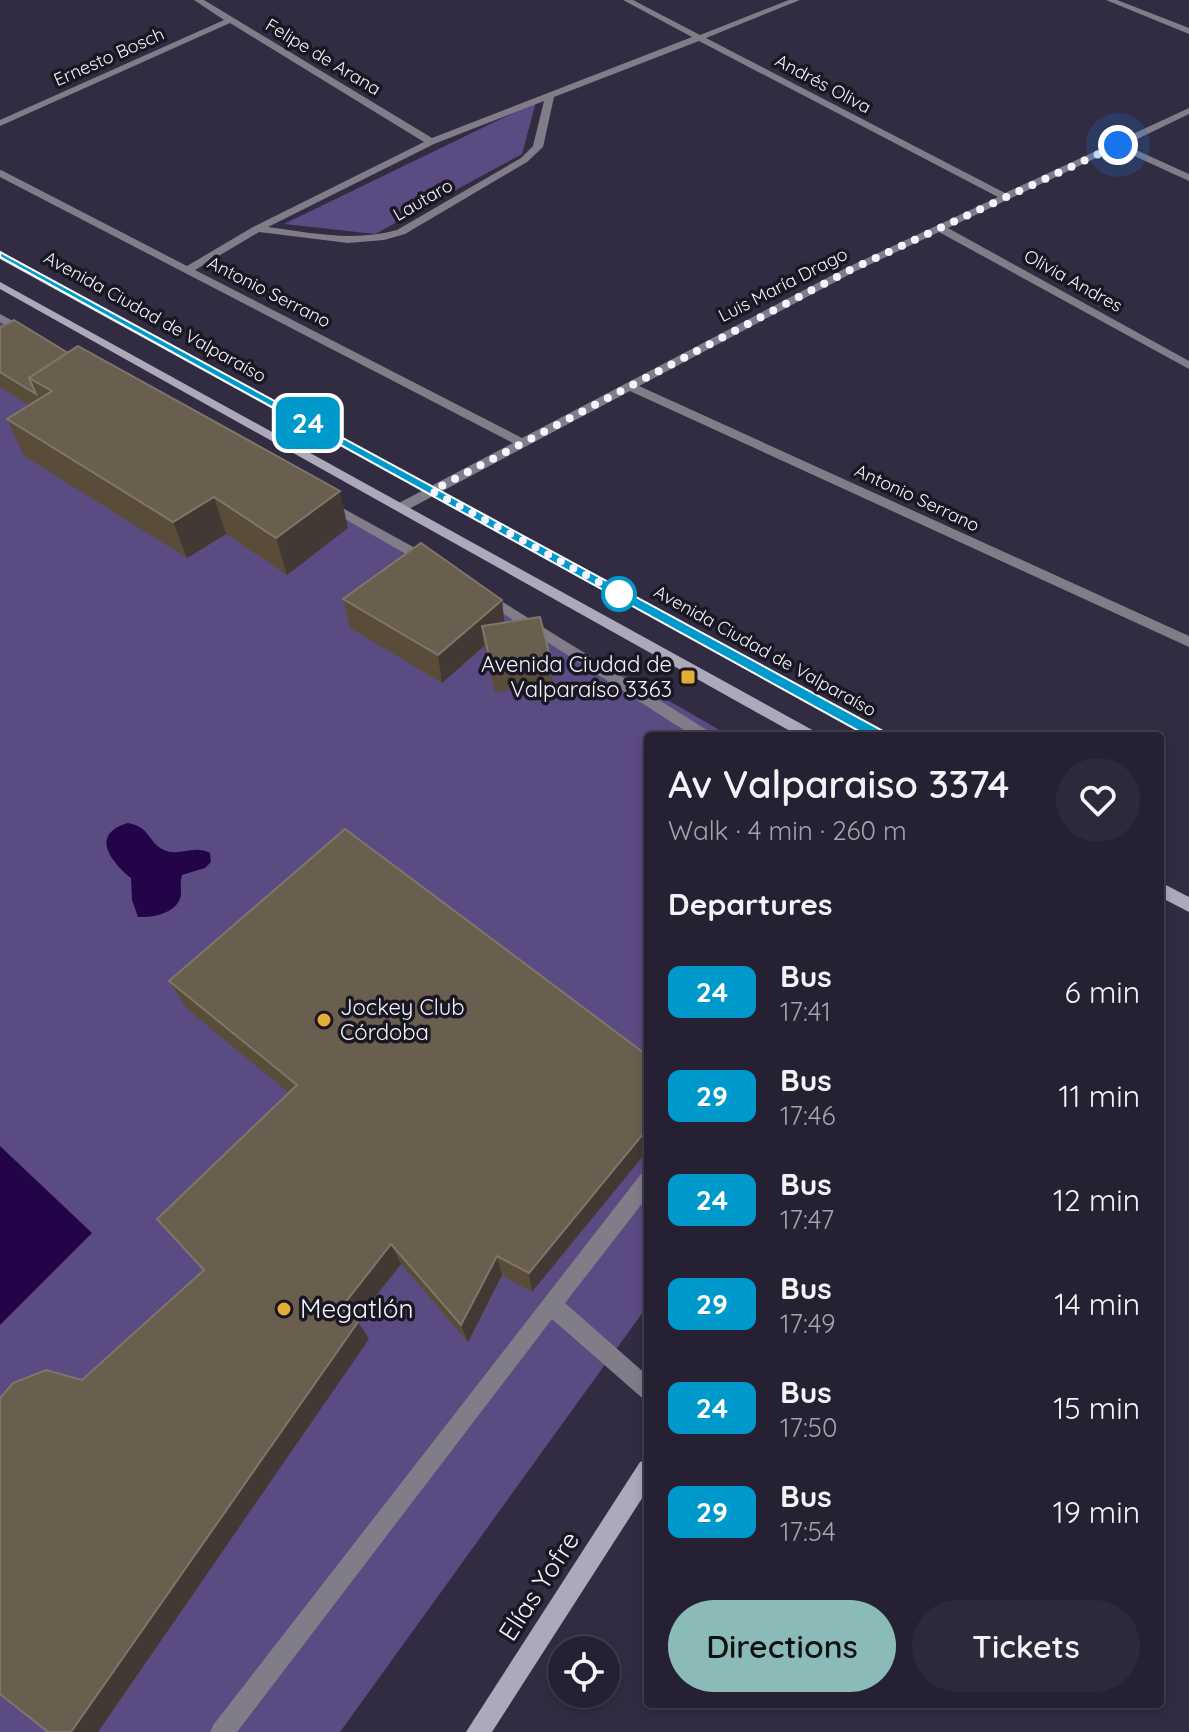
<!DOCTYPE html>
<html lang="en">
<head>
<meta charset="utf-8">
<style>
	:root { --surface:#262132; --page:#2e293a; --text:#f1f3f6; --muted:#a4a3ac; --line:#423e4d; --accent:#8bbbb9 }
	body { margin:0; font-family:Quicksand,sans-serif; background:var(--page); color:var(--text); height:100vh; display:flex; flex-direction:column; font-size:30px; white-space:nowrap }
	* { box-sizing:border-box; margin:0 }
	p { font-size:26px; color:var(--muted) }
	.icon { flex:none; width:44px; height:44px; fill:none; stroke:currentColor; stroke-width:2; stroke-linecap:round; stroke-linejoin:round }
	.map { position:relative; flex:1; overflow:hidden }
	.drawer { position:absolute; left:644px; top:732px; width:520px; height:976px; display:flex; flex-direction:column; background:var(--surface); border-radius:8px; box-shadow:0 4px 12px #0003,0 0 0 2px var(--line) }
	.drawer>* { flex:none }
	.badge { padding:0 16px; border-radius:12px; font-size:28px; line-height:52px }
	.fabs { position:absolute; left:548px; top:1636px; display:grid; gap:16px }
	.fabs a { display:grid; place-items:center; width:72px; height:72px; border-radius:50%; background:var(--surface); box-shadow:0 4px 12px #0003,0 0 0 2px var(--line); font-size:40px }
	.you { position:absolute; width:40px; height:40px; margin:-20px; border:6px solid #fff; border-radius:50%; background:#1a73e8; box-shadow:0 0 0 12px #1a73e833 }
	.map>.badge { position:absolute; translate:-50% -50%; box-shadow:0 0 0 4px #fff }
	h2 { padding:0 24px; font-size:30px; line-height:72px }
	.round { display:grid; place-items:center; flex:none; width:84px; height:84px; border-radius:42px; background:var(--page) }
	.summary { display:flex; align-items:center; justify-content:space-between; height:136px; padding:0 24px }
	h1 { font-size:38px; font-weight:600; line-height:60px }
	.button { display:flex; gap:16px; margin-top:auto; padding:16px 24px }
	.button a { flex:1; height:92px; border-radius:48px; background:var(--accent); color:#111; font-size:32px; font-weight:600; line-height:92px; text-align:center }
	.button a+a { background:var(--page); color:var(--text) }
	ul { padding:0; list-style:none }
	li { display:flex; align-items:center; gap:24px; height:104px; padding:0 24px }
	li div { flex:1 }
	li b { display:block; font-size:30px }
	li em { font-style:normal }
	li .badge { min-width:88px; font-weight:700; text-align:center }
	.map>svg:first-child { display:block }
	.green { fill:#5b4b83 }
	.water { fill:#230449 }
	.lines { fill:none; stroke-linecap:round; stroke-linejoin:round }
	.street { fill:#807d89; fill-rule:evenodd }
	.secondary { fill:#ada9bb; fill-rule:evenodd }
	.wall { fill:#594d39 }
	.shaded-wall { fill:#423934 }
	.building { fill:#6a5f4e; stroke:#7f766a; stroke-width:2 }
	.line { fill:#0099cb; stroke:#fff; stroke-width:2 }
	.walk { stroke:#f5f3ff; stroke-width:8; stroke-dasharray:0 14.4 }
	.stop-dot { fill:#fff; stroke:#0099cb; stroke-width:4 }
	.poi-dot { fill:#e3ae35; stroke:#191721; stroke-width:3 }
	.labels { text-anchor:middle; stroke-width:7; stroke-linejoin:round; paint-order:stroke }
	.far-street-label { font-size:18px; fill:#f5f3ff; stroke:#191721 }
	.poi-label { font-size:22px; fill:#f5f3ff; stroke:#191721; text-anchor:end }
	.near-poi-label { font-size:26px; fill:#f5f3ff; stroke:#191721; text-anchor:start }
	.near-street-label { font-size:26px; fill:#f5f3ff; stroke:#191721 }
</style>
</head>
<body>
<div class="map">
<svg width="1189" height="1732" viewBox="0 0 1189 1732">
	<rect width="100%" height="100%" fill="#322c42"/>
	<g class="green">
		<polygon points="536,102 522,154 375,234 284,224"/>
		<polygon points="0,316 730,736 648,736 648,1305 340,1732 0,1732"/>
	</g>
	<g class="water">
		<path d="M128,823C151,827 148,843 164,850C180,857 194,844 210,853L211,862L205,868L182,875C180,883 181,887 181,894C179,913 153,918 138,917L132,900L131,878C110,861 90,834 128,823Z"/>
		<polygon points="0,1146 92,1233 0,1325"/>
	</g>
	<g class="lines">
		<g class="street">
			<path d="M194,0H204L432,138L692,37L623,0H633L700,35L789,0H800L706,38L1005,193L1189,108V114L1125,145L1189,174V181L1117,148L948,228L1189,361V369L939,232L854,272L639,386L1189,636V647L630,391L407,510H397V504L513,443L0,177V170L3,171L187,266L253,227L424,142L230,23L0,126V120L224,20ZM699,41L998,197L846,268L522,438L195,270L259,232L348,243L384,240L405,234L527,162L543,147L554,97ZM544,101L533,146L521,158L397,230C354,242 312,233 268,227L434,144Z"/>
			<polygon points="1106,0 1117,0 1189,28 1189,34"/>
			<polygon points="0,314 30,330 32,332 22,334 0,322"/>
			<polygon points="328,500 435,559 437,562 435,565 425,565 324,507 322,504"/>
			<polygon points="487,592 710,732 712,736 693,736 482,600 480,597"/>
			<polygon points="648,1172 648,1196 565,1303 648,1376 648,1400 641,1397 552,1319 237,1732 210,1732 214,1724 641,1174"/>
		</g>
		<g class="secondary">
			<polygon points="0,252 885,732 887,736 867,736 0,259"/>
			<polygon points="0,282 816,732 818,736 799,736 0,289"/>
			<polygon points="1160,882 1189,897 1189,912 1160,897"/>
			<polygon points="648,1459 648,1489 492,1732 466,1732 640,1462"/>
		</g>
	</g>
	<g class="wall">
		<polygon points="0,328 348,528 287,575 226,534 187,558 24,456 7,419 29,405 0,387"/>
		<polygon points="343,599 502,600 504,623 552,665 553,684 495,692 484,646 442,683 350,628"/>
		<polygon points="169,981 648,1056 532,1292 502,1275 468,1342 401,1264 356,1321 369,1339 204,1270 289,1093 187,1009"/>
	</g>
	<g class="shaded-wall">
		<polygon points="340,491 348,528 287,575 276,538"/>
		<polygon points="214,497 226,534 187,558 173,522"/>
		<polygon points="502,600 505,629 482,626 484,646 442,683 438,655"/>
		<polygon points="648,1128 648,1150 532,1292 529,1273"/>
		<polygon points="391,1244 401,1264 353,1325 341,1308"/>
		<polygon points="497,1256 502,1275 468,1342 461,1325"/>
		<polygon points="358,1322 369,1339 98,1732 71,1732"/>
	</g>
	<g class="building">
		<polygon points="14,320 68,353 29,378 36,394 0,372 0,328"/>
		<polygon points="78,346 340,491 276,538 214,497 173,522 7,419 52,391 29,378"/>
		<polygon points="421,543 502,600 438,655 343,599"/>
		<polygon points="540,617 552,665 493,673 482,626"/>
		<polygon points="345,829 648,1056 648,1128 529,1273 497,1256 461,1325 391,1244 341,1308 358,1322 71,1732 48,1732 0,1694 0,1398 13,1383 46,1370 82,1380 204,1270 157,1219 297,1085 169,981"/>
	</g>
	<polygon class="line" points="0,252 885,732 885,740 875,740 0,257"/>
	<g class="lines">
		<polyline class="walk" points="619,594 628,598 432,491 850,270 1118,145"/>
	</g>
	<circle class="stop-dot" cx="619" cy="594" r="16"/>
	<g class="poi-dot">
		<rect x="680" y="669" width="16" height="16" rx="4"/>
		<circle cx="324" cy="1020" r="8"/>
		<circle cx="284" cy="1309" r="8"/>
	</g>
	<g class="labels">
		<g class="far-street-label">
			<text transform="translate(109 57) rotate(-24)" y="6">Ernesto Bosch</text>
			<text transform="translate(323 57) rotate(31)" y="6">Felipe de Arana</text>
			<text transform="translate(823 84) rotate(28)" y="6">Andrés Oliva</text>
			<text transform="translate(423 200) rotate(-30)" y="6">Lautaro</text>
			<text transform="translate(1073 281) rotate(29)" y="6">Olivia Andres</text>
			<text transform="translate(783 285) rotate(-27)" y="6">Luis María Drago</text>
			<text transform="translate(269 292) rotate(27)" y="6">Antonio Serrano</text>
			<text transform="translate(155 317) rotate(29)" y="6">Avenida Ciudad de Valparaíso</text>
			<text transform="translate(917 498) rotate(25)" y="6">Antonio Serrano</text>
			<text transform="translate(765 651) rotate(29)" y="6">Avenida Ciudad de Valparaíso</text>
		</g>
		<g class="poi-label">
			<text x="672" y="672">Avenida Ciudad de<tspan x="672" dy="25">Valparaíso 3363</tspan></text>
			<text x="340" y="1015" text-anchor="start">Jockey Club<tspan x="340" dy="25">Córdoba</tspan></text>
		</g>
		<g class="near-poi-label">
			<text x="300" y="1318">Megatlón</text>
		</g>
		<g class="near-street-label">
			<text transform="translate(539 1586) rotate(-57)" y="9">Elías Yofre</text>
		</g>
	</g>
</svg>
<div class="fabs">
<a><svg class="icon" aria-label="locate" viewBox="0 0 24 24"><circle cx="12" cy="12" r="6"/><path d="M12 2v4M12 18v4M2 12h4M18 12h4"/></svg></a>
</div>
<div class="you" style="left:1118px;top:145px"></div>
<b class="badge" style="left:308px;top:423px;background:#0099cb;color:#fff">24</b>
<section class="drawer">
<div class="summary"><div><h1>Av Valparaiso 3374</h1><p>Walk · 4 min · 260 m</p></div><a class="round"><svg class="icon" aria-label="heart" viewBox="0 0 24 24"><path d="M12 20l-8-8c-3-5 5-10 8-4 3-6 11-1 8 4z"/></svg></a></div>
<h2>Departures</h2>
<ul>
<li><span class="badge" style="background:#0099cb;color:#fff">24</span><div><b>Bus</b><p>17:41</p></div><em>6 min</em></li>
<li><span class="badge" style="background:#0099cb;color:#fff">29</span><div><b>Bus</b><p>17:46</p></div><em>11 min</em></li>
<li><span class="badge" style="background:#0099cb;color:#fff">24</span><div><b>Bus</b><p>17:47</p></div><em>12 min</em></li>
<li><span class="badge" style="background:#0099cb;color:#fff">29</span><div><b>Bus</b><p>17:49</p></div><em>14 min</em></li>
<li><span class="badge" style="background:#0099cb;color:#fff">24</span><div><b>Bus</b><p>17:50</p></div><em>15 min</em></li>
<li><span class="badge" style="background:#0099cb;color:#fff">29</span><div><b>Bus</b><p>17:54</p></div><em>19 min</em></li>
</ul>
<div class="button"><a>Directions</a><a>Tickets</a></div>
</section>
</div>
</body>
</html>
